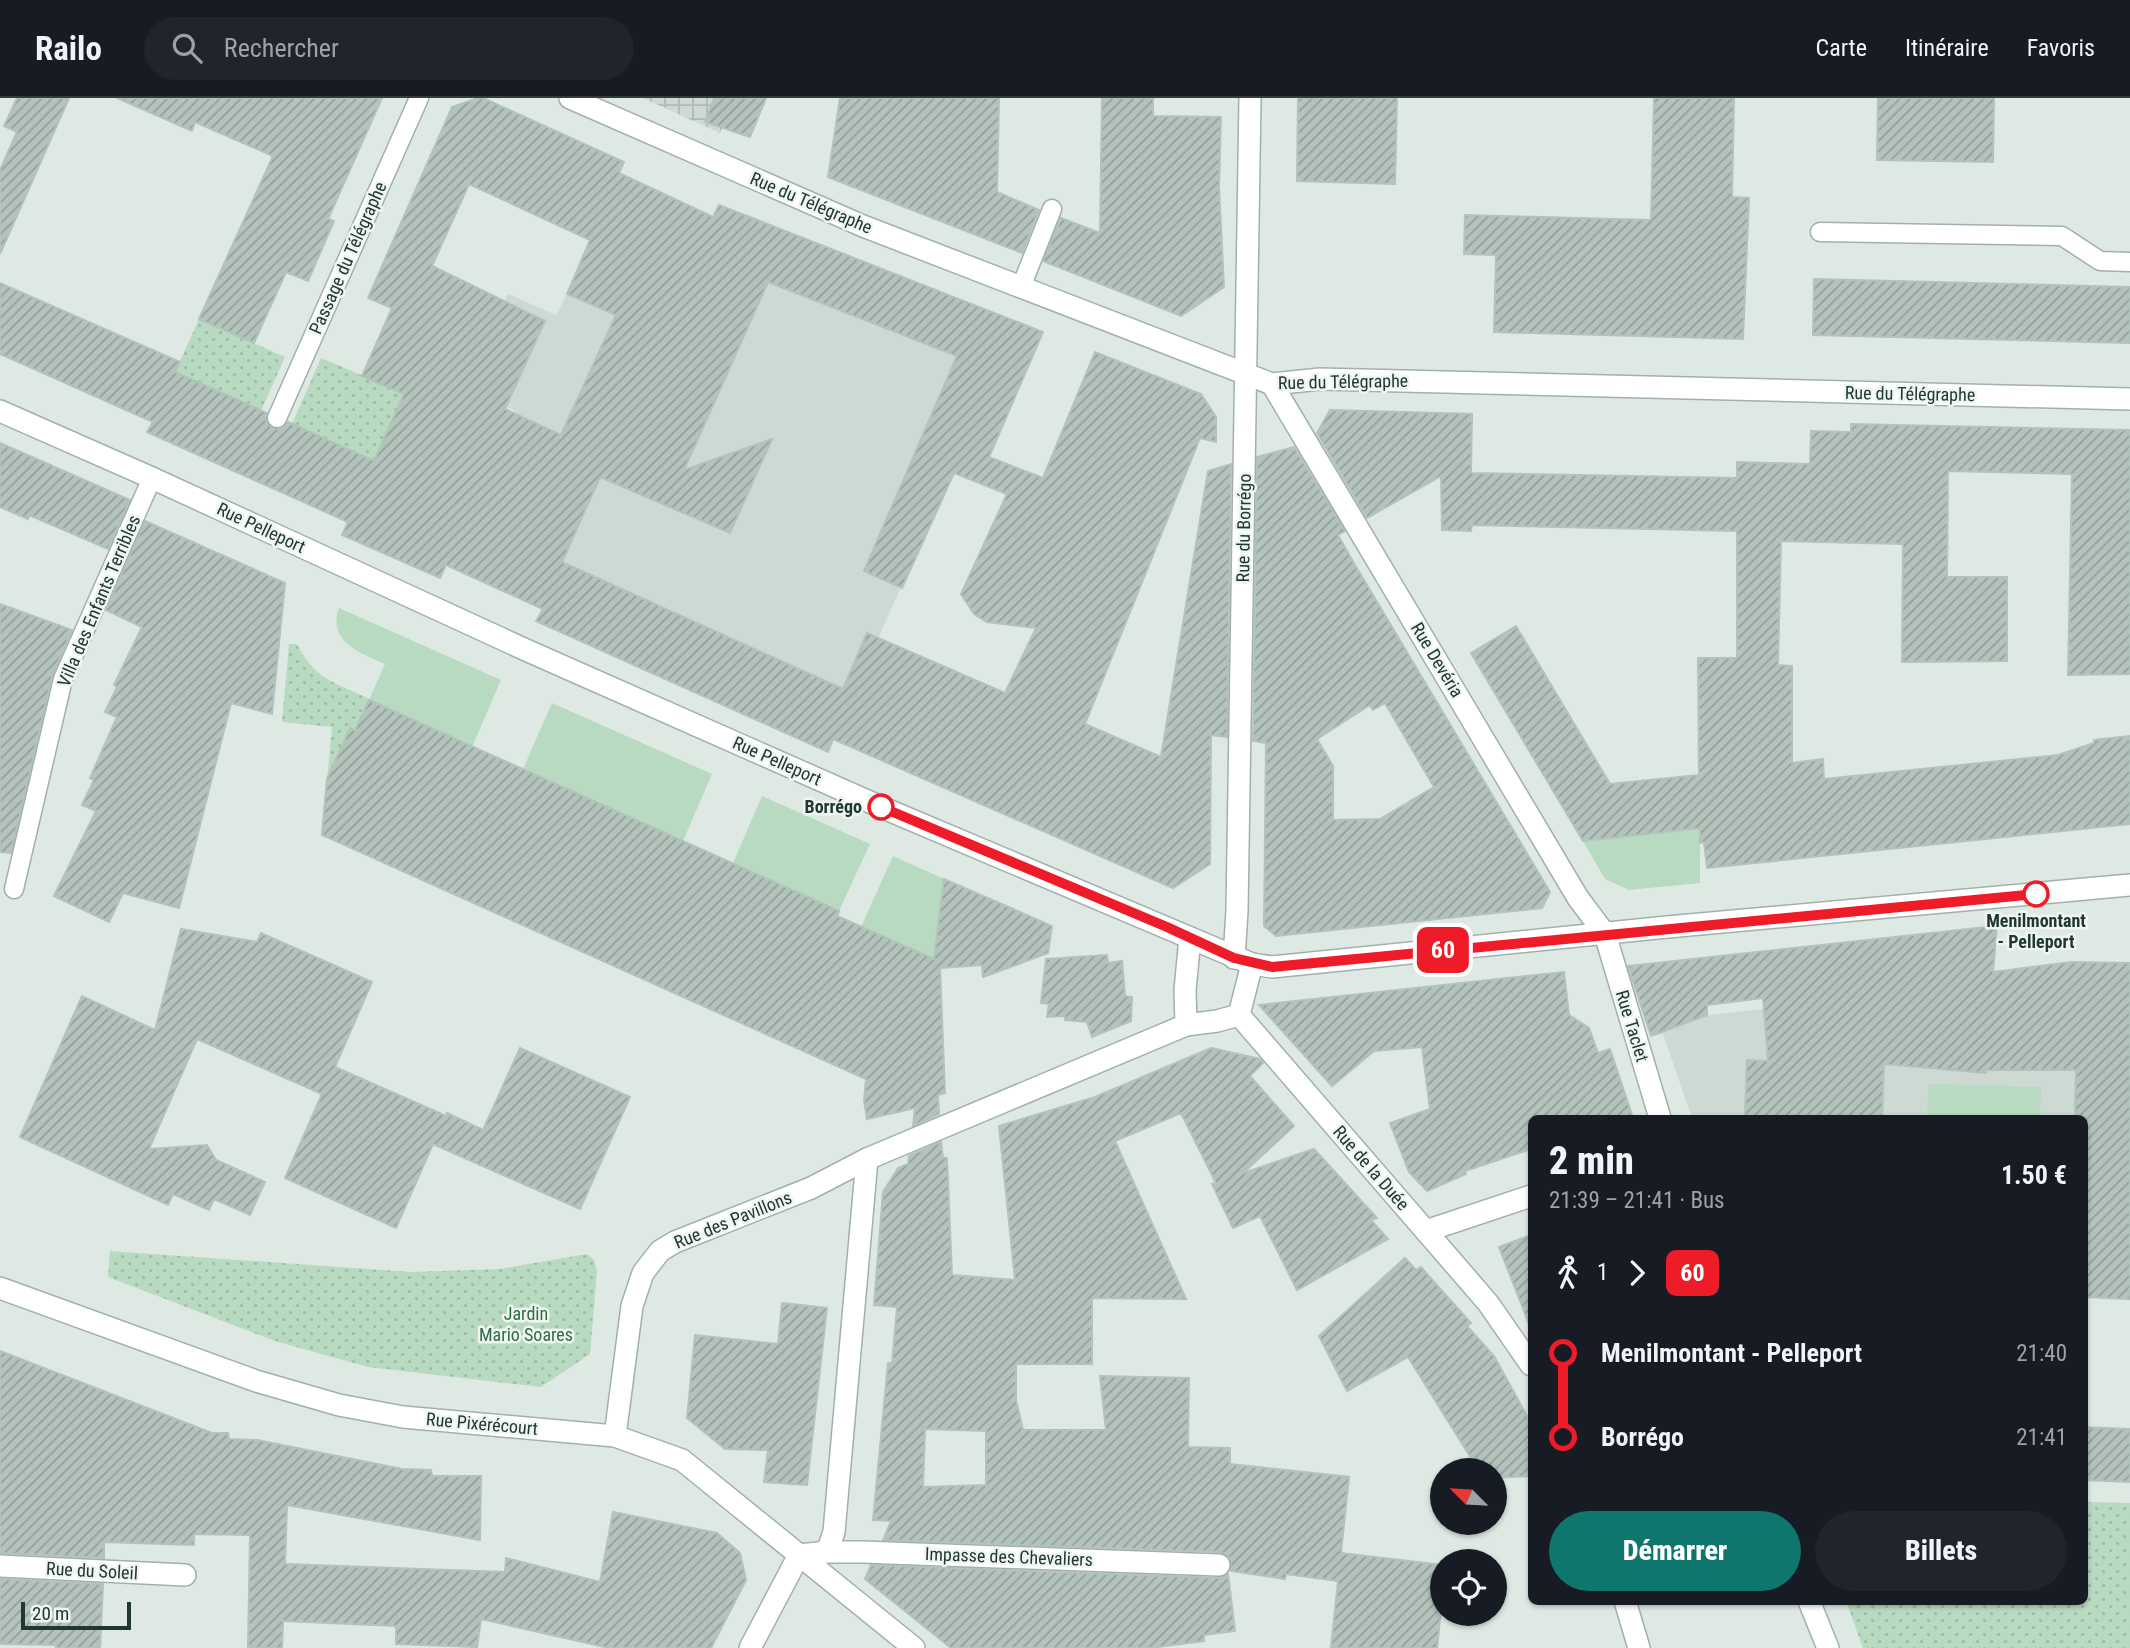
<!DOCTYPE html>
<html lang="fr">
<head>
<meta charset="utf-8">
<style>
	:root { --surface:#171b24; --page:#20242c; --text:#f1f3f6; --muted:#9ea1a6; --line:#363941; --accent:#0f766e }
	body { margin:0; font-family:"Roboto Condensed",sans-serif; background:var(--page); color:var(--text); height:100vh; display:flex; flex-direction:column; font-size:26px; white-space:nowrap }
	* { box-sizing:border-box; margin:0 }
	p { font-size:23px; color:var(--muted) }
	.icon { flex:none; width:38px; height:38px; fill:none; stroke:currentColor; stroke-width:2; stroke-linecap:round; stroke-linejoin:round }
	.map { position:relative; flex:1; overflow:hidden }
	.details { position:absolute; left:1528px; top:1017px; width:560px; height:490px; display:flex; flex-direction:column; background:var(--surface); border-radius:10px; box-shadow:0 2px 5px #0004 }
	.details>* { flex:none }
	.badge { padding:0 14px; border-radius:10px; font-size:24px; line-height:46px }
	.needle { width:46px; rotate:294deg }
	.buttons { position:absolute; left:1430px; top:1360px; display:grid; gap:14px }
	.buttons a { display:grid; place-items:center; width:77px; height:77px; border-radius:50%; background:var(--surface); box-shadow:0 2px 5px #0004; font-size:35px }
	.scale { position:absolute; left:21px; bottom:18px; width:110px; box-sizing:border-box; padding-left:7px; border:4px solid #213831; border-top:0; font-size:19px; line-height:24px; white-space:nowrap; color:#213831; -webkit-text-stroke:5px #eff6f2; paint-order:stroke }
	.map>.badge { position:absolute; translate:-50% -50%; box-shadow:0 0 0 4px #fff }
	.legs { display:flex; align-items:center; gap:10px; height:77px; padding:0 21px; font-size:23px }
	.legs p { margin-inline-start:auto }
	.summary { display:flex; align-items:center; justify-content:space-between; height:119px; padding:0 21px }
	h1 { font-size:38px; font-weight:800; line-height:52px }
	.cta { display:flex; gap:14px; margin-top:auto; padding:14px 21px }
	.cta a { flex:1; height:80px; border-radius:42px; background:var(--accent); color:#fff; font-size:28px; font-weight:800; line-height:80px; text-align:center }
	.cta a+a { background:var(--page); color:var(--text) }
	ul { padding:0 21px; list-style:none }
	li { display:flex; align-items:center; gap:24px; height:84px; font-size:26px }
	li i { display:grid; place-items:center; width:10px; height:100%; margin:0 9px; background:currentColor }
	li i::after { content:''; width:18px; height:18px; margin:-9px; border:5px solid; border-radius:50%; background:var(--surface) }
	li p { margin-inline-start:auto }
	li:first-child i { background:linear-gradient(#0000 50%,currentColor 0) }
	li:last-child i { background:linear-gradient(currentColor 50%,#0000 0) }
	header { display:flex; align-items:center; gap:42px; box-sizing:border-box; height:98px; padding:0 35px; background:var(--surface); border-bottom:2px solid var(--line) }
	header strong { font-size:33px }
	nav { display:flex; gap:38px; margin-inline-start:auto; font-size:24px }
	.search { width:490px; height:63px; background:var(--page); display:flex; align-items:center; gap:18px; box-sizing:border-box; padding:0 24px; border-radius:38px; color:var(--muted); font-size:26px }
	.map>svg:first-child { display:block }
	.built { fill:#cdd9d3 }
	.industrial { fill:url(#industrial-grid) }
	.grass { fill:url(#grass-dots) }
	.garden { fill:#b8dac0 }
	.building { fill:url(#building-hatch); stroke:#b2c3bb; stroke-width:2; fill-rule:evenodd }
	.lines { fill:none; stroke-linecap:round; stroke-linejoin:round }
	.service-casing { stroke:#a2b0ab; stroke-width:21 }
	.pedestrian-casing { stroke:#a2b0ab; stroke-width:24 }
	.minor-casing { stroke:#a2b0ab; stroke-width:24 }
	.service { stroke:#fff; stroke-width:18 }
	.pedestrian { stroke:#fff; stroke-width:21 }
	.minor { stroke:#fff; stroke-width:21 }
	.line-1-casing { stroke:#fff; stroke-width:16 }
	.line-1 { stroke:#ee1b29; stroke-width:10 }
	.stop-1-dot { fill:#fff; stroke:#ee1b29; stroke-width:3.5 }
	.labels { text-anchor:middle; stroke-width:5; stroke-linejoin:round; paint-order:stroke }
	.street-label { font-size:18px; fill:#213831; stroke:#eff6f2 }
	.stop-label { font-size:18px; font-weight:bold; fill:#213831; stroke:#eff6f2; text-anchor:end }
	.park-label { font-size:18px; fill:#2d6d43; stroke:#eff6f2 }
</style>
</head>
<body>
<header>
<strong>Railo</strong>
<div class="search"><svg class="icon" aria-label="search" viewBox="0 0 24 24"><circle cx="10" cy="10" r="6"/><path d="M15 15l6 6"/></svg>Rechercher</div>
<nav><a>Carte</a><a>Itinéraire</a><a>Favoris</a></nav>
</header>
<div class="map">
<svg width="2130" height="1550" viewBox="0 0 2130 1550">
	<defs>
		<pattern id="industrial-grid" width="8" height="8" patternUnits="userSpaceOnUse" patternTransform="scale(1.75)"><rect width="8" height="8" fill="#cdd9d3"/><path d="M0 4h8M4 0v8" fill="none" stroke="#b0bbb6"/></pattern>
		<pattern id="grass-dots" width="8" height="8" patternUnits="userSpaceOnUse" patternTransform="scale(1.75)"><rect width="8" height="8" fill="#b8dac0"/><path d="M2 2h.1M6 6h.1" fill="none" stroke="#9ebca5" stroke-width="1.8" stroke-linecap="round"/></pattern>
		<pattern id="building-hatch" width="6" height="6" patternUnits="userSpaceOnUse" patternTransform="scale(1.75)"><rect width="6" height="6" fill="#b4c4bd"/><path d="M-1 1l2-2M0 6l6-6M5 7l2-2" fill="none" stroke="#92a09a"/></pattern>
	</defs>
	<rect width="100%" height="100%" fill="#dfe9e4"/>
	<g class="built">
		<polygon points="719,107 1018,224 828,654 536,523 553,492 540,351 481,483 446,467 515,316 514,312 467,290 508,196 556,217 567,196 662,236"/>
		<polygon points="1764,911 1956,972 1986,975 1986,972 2076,972 2075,1020 1692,1020 1663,936 1651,938 1707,917"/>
	</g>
	<polygon class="industrial" points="643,0 734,0 720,35"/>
	<g class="grass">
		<polygon points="199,221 285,259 261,313 175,274"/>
		<polygon points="321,260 404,295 374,363 292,326"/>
		<path d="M289,546H297C315,582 336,585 370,601L355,633L349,631L340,653L346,656L326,694L332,629L282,624Z"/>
		<polygon points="110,1153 411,1174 500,1171 587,1156 594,1162 597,1173 590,1256 541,1289 368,1269 275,1243 108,1179"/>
		<polygon points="2084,1404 2130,1405 2130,1550 1863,1550 1846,1503 2084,1503"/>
	</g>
	<g class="garden">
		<path d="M339,510L501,582L472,649L369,602L385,566C360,555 327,543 339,510Z"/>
		<polygon points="552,605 712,676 683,743 523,671"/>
		<polygon points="762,698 870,746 839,813 733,765"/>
		<polygon points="1700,730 1700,785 1629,792 1605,781 1583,743"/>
		<polygon points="893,758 944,781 934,861 861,829"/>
		<polygon points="1929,986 2041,989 2040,1020 1927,1020"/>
	</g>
	<g class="building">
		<polygon points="17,0 69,0 0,156 0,72 17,34 4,28"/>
		<polygon points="117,0 382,0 328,121 334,123 308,183 286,174 254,245 199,221 273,58 195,24 192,33"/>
		<path d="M478,0H483L624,64L619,75L713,119L719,107L1043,234L989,359L1043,380L1095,254L1201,296L1216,319V344L1200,340L1085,626L1161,659L1208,373L1231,366L1227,639L1211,637L1210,766L1173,790L833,641L828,654L536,523L543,511L446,467L440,480L342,437L348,424L147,334L153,324L0,256V185L180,264L175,274L267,315L266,322L272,330L279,331L288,324L374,363L404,296L362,278L392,210L368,200L452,9ZM469,86L590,142L567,196L616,217L561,337L505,311L545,223L432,168ZM768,184L957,258L864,473L902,490L954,375L1007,396L961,496L974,516L987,524L1036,530L1005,595L867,535L843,591L562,464L600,379L730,435L772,341L684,372Z"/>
		<polygon points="714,0 766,0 750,39 705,24"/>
		<polygon points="840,0 999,0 997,94 1039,112 1022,155 828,79"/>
		<polygon points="1102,0 1153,0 1153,18 1221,19 1219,89 1224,189 1181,218 1043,163 1061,120 1100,135"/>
		<polygon points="1298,0 1397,0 1395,86 1297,83"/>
		<polygon points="1654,0 1734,0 1732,99 1749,100 1743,241 1494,234 1496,157 1464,156 1465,117 1651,122"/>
		<polygon points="1878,0 1994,0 1993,64 1877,62"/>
		<polygon points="1814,181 2130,189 2130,245 1813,237"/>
		<polygon points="1330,312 1472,316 1471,375 1737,380 1737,364 1810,366 1811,333 1851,334 1851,326 2130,332 2130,576 2068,577 2072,376 1948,373 1947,479 2007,479 2007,563 1902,564 1903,446 1781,443 1778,567 1792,568 1792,665 1823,661 1824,681 2058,657 2094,645 2094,642 2130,638 2130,726 1707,770 1704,744 1700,745 1700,730 1583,743 1471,555 1516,528 1610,686 1699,677 1698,560 1737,560 1737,433 1472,427 1471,433 1442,432 1441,378 1367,420 1317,335"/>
		<polygon points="0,345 130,402 108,451 29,417 28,421 0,409"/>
		<path d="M1294,349L1345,433L1338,437L1355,467L1550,794L1542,810L1276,838L1264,828L1266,645L1253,643L1257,359ZM1385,605L1434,689L1380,721L1333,722V668L1317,641L1370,607L1373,612Z"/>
		<polygon points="145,423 285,485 272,616 231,605 179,810 123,795 109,824 54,798 96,713 82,707 94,682 90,680 117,619 105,614 117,589 114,587 142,529 106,512"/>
		<polygon points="0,506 72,532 52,578 11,755 0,754"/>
		<polygon points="369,602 839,813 837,818 934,861 944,781 1052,828 1048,855 983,879 982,867 940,870 945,995 938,997 939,1016 913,1028 915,1010 867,1021 864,1003 866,981 322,737 327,681 350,630 355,633"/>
		<polygon points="1997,828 1993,874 2071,864 2130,865 2130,1201 2084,1199 2084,1020 2075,1020 2076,972 1986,972 1986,975 1884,966 1882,1020 1745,1020 1747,962 1768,963 1763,900 1707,907 1707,917 1651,938 1628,868"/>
		<polygon points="181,831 257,844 261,835 372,884 335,969 446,1018 447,1015 483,1032 520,950 630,999 580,1111 433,1046 396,1130 285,1080 322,996 197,941 149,1051 207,1047 216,1062 265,1084 250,1117 214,1101 209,1112 173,1096 168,1107 20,1039 82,898 155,932"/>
		<polygon points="1107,857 1108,865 1122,863 1125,898 1132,899 1131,923 1092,939 1087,924 1065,922 1065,918 1047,919 1049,906 1041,905 1046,861"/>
		<polygon points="1564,874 1569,917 1589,930 1598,955 1610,951 1633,1020 1531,1020 1531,1051 1465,1073 1466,1076 1427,1093 1409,1074 1390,1025 1430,1011 1422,949 1374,953 1332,988 1259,907"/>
		<path d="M1211,950L1260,961L1263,965L1250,978L1294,1028L1243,1075L1314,1051L1377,1120L1371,1122L1388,1141L1297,1192L1260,1118L1233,1130L1212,1086L1216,1085L1181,1015L1115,1043L1186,1201L1092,1200V1266H1016V1302L1023,1332H1106L1100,1278L1189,1280L1188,1349L1230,1350V1366L1349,1379L1341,1455L1442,1467V1503L1437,1550H1331L1338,1483L1286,1476L1285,1481L1231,1473L1230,1460L1220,1454L883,1442L891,1423L873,1422L888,1265H892L897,1209L874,1207L883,1094L898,1070L908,1066L909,1058L941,1044L943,1060H947L952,1177L1015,1182L999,1028L1095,999ZM925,1331L986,1333V1387L923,1389Z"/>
		<polygon points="1531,1137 1531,1225 1529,1226 1499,1149"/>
		<polygon points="1405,1160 1416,1172 1421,1169 1443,1194 1471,1225 1467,1228 1494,1258 1531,1325 1531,1378 1494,1380 1494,1372 1475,1372 1474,1360 1471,1360 1408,1259 1347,1293 1319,1238"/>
		<polygon points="782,1205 827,1210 807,1387 764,1384 768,1352 725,1351 687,1320 695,1237 778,1246"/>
		<polygon points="0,1253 212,1335 228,1335 229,1341 257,1342 402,1371 431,1372 432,1378 481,1378 480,1442 287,1407 285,1466 505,1474 506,1460 600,1484 613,1414 717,1435 740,1455 746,1482 711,1550 609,1550 481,1521 477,1549 396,1546 396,1528 283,1523 282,1550 248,1550 250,1437 194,1436 194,1447 104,1444 104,1460 0,1455"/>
		<polygon points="2084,1329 2130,1331 2130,1384 2084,1382"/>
		<polygon points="871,1467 1219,1480 1228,1476 1235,1533 1204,1537 1204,1543 1150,1550 951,1550 865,1481"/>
		<polygon points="0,1481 103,1486 100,1550 56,1550 56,1547 0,1546"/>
	</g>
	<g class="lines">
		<g class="service-casing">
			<g id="service">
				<polyline points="1820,134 2062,138 2100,163 2130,164"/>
				<polyline points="1021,189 1052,111"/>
				<polyline points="277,320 419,0"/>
				<polyline points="14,791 63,581 152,380"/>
			</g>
		</g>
		<g class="pedestrian-casing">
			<g id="pedestrian">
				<polyline points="1605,836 1660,1020"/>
				<polyline points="1426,1133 1531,1098"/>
			</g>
		</g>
		<g class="minor-casing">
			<g id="minor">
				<polyline points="570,0 863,128 1272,286 1320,281 2130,301"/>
				<polyline points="1272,286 1578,800 1605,836"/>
				<polyline points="0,313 152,380 526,552 881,709 1252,866 1272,869 1667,829 2130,787"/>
				<polyline points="1234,860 1237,813 1250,0"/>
				<polyline points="1252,866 1239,917 1488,1205 1531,1267"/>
				<polyline points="1186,927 1185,892 1190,840"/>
				<polyline points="0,1190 256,1283 339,1307 403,1319 615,1338 682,1362 914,1550"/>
				<polyline points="615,1338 632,1208 643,1175 660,1153 675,1144 811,1090 867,1061 1186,927 1217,923 1239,917"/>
				<polyline points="827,1454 834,1434 867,1061"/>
				<polyline points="799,1457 827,1454 863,1454 1219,1467"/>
				<polyline points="0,1468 185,1477"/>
				<polyline points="1625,1503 1639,1550"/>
				<polyline points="1809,1503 1828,1550"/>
				<polyline points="750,1550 799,1457"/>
			</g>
		</g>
		<use href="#service" class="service"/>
		<use href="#pedestrian" class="pedestrian"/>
		<use href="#minor" class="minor"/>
	</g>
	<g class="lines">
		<g class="line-1-casing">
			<polyline id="line-1" points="881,709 1167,829 1234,860 1272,869 2036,796"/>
		</g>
		<use href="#line-1" class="line-1"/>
	</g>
	<g class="stop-1-dot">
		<circle cx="881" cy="709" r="12"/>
		<circle cx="2036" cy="796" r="12"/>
	</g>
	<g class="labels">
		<g class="street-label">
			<text transform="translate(811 105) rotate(23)" y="6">Rue du Télégraphe</text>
			<text transform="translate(348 160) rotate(-66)" y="6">Passage du Télégraphe</text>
			<text transform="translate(1343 284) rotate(-1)" y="6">Rue du Télégraphe</text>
			<text transform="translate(1910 296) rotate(1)" y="6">Rue du Télégraphe</text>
			<text transform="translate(261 430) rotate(25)" y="6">Rue Pelleport</text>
			<text transform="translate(1244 430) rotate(-89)" y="6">Rue du Borrégo</text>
			<text transform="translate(99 503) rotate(-67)" y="6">Villa des Enfants Terribles</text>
			<text transform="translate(1437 562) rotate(59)" y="6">Rue Devéria</text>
			<text transform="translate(777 663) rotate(24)" y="6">Rue Pelleport</text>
			<text transform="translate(1632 928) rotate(73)" y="6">Rue Taclet</text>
			<text transform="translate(1371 1070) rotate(49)" y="6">Rue de la Duée</text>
			<text transform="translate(733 1122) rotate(-22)" y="6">Rue des Pavillons</text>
			<text transform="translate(482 1326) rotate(5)" y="6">Rue Pixérécourt</text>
			<text transform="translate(1009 1459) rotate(2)" y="6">Impasse des Chevaliers</text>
			<text transform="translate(92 1473) rotate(3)" y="6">Rue du Soleil</text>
		</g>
		<g class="stop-label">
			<text x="862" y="715">Borrégo</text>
			<text x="2036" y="829" text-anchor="middle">Menilmontant<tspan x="2036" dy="21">- Pelleport</tspan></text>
		</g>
		<g class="park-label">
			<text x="526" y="1222">Jardin<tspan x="526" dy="21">Mario Soares</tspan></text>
		</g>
	</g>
</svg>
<div class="buttons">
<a><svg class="needle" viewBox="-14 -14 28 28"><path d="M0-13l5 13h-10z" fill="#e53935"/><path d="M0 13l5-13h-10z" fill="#9ea1a6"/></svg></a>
<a><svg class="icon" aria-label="locate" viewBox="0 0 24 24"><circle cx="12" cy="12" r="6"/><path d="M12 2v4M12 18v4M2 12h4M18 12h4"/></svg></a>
</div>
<div class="scale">20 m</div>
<b class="badge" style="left:1443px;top:852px;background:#ee1b29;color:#fff">60</b>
<section class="details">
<div class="summary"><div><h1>2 min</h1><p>21:39 – 21:41 · Bus</p></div><b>1.50 €</b></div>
<div class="legs"><svg class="icon" aria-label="walk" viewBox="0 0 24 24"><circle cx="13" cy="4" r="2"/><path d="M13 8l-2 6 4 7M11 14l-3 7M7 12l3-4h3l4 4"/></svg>1<svg class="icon" aria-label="forward" viewBox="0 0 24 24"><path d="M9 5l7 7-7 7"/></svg><b class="badge" style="background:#ee1b29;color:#fff">60</b></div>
<ul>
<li><i style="color:#ee1b29"></i><b>Menilmontant - Pelleport</b><p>21:40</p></li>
<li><i style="color:#ee1b29"></i><b>Borrégo</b><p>21:41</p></li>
</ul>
<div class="cta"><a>Démarrer</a><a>Billets</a></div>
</section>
</div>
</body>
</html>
